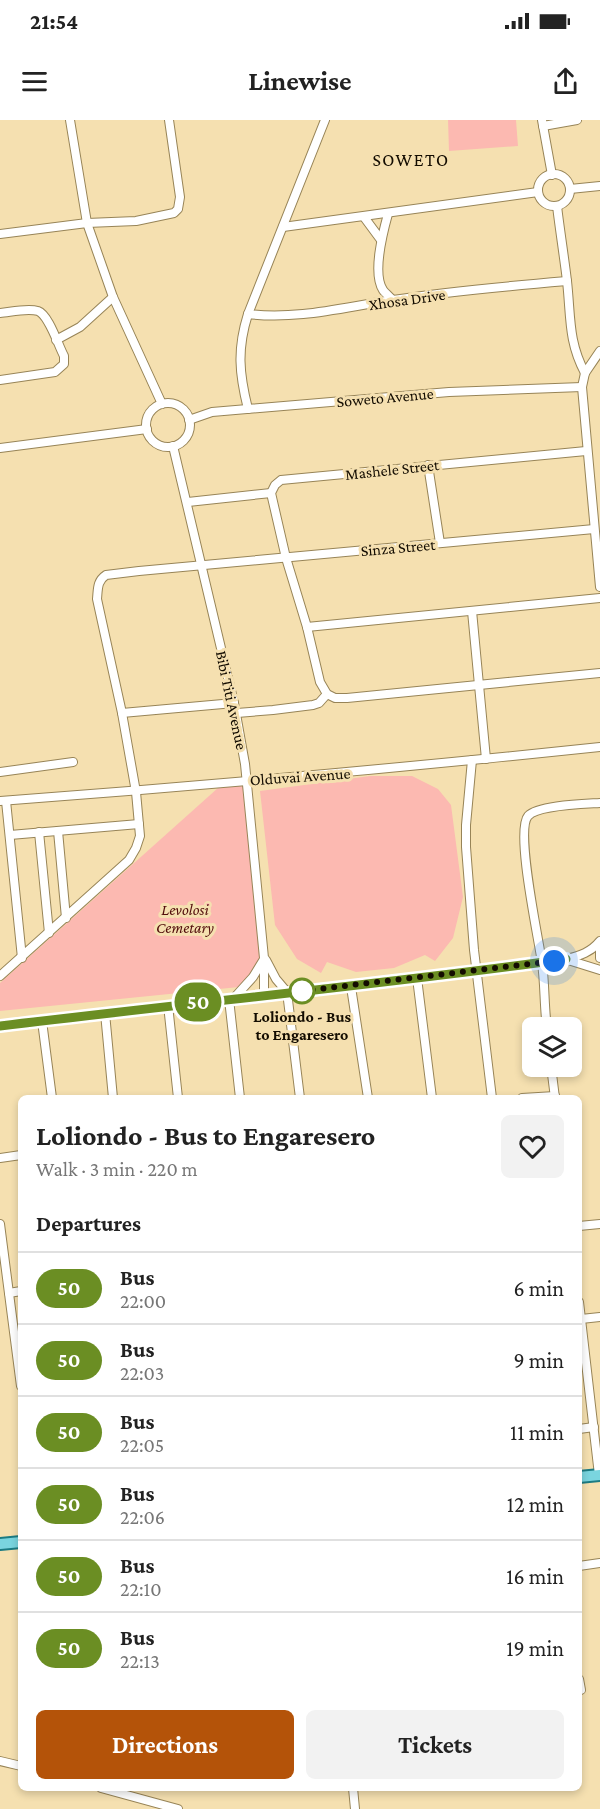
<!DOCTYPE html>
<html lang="en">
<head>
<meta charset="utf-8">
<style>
	:root { --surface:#fff; --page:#f2f2f2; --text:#222; --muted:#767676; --line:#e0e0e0; --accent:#b45309 }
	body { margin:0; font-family:"Crimson Pro",serif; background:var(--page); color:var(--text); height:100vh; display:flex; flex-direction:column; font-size:22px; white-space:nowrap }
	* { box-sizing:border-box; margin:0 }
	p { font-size:20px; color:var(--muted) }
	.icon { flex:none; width:33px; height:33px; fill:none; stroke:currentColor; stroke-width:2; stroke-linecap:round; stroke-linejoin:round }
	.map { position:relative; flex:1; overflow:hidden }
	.details { position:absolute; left:18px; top:975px; width:564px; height:696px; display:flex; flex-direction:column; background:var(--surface); border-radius:9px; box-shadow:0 3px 9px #0003 }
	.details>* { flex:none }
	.badge { padding:0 12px; border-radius:20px; font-size:21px; line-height:39px }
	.controls { position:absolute; left:522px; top:897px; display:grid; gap:12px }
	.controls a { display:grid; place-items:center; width:60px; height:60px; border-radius:9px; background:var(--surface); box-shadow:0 3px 9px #0003; font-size:30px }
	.you { position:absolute; width:30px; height:30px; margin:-15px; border:4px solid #fff; border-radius:50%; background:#1a73e8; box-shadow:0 0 0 9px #1a73e833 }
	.map>.badge { position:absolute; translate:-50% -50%; box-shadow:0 0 0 3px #fff }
	h2 { padding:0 18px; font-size:22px; line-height:54px }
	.round { display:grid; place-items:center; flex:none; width:63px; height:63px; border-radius:9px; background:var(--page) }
	.head { display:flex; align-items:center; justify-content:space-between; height:102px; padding:0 18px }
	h1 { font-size:28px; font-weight:700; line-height:45px }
	.button { display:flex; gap:12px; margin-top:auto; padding:12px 18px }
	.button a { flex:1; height:69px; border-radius:9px; background:var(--accent); color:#fff; font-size:24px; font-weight:700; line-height:69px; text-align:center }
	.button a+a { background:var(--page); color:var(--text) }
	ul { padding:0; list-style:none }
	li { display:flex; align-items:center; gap:18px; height:72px; padding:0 18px; border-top:2px solid var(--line) }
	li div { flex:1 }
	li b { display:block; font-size:22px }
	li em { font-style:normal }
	li .badge { min-width:66px; font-weight:700; text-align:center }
	.status { display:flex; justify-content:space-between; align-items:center; height:42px; padding:0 30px; background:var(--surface); direction:ltr }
	.status svg { height:16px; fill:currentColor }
	header { display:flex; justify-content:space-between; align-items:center; height:78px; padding:0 18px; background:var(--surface); font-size:27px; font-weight:700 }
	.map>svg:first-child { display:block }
	.green { fill:#fcb9b1 }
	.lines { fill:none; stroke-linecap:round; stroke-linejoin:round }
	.minor-casing { stroke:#978457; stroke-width:10 }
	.major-casing { stroke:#1c7c83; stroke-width:14 }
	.minor { stroke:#fff; stroke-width:8 }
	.major { stroke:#7ad5df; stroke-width:10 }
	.line-casing { stroke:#fff; stroke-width:14 }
	.line { stroke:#6b8e23; stroke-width:9 }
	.walk { stroke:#130c00; stroke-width:6; stroke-dasharray:0 10.8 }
	.stop-dot { fill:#fff; stroke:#6b8e23; stroke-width:3 }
	.labels { text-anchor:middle; stroke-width:6; stroke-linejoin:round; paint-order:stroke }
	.street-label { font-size:16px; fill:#130c00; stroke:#f5e0b0 }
	.park-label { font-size:16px; font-style:italic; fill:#520d0c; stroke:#f5e0b0 }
	.stop-label { font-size:16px; font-weight:bold; fill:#130c00; stroke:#f5e0b0 }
	.neighbourhood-label { font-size:18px; letter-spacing:1.5px; fill:#130c00; stroke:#f5e0b0 }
</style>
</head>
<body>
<div class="status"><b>21:54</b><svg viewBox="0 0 49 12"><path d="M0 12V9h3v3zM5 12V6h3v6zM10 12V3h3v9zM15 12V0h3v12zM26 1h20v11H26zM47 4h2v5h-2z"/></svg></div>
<header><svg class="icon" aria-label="menu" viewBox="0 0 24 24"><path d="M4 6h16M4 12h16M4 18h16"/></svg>Linewise<svg class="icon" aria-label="share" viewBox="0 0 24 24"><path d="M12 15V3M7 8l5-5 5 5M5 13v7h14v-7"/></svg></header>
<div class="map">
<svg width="600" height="1689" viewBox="0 0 600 1689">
	<rect width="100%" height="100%" fill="#f5e0b0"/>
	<g class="green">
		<polygon points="448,0 516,0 518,26 449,31"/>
		<polygon points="370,656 412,656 438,669 451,685 463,777 453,818 435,841 425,835 394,848 356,852 327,842 321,853 297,839 275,805 260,671"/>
		<polygon points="242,658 265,837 239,867 0,891 0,863 228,659"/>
	</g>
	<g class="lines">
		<g class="minor-casing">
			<g id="minor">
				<polyline points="70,0 87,103 113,177 162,284"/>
				<polyline points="542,0 552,55"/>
				<polyline points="543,6 577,0"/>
				<circle cx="554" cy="70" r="16"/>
				<polyline points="570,69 600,66"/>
				<path d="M557,86C560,111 564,136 567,161C571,197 568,221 585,253"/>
				<path d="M388,94C383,112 372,153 383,170C385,173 390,177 393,180"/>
				<polyline points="364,97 381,120"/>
				<polyline points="283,107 538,72"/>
				<polyline points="0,114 87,103 136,101 174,93 178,89 180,77 169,0"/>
				<path d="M0,193C11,192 27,188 38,191C49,195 58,225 64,236V244L55,252L0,260"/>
				<path d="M248,194C298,200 344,187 393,180C451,171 509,166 567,161"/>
				<polyline points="56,220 80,207 113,177"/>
				<polyline points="600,231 585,253 582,267 600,467"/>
				<circle cx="168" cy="305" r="22"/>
				<path d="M248,289C239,253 237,229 248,194L325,0"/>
				<polyline points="189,300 212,292 449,272 582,267"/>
				<polyline points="173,326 234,583 245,644 264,838 264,875"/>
				<polyline points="0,328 147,309"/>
				<polyline points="586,331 281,360 275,365 271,373 286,438 307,507 320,562 327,574 335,578 347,578 600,553"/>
				<polyline points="428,345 440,423"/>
				<polyline points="188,382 271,373"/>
				<polyline points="472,491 486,639"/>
				<polyline points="307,507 600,478"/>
				<polyline points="122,593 234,583"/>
				<polyline points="237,593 273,590 313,585 319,583 327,574"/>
				<polyline points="472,640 466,705 466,727 474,830 492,978"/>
				<polyline points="0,652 73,642"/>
				<path d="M0,681C200,666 400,648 600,627"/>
				<polyline points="6,681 22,838"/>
				<polyline points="58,711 66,798"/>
				<polyline points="39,712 49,813"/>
				<polyline points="10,715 139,704"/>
				<polyline points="600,826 600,838"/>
				<polyline points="266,840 276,859 287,872 300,978"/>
				<polyline points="568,840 600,850"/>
				<path d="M0,856L129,740L136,728L140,716L136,672L122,593L97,479C98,469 97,461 106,455L139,451L594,409"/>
				<polyline points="417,858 432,978"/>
				<polyline points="351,867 368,978"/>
				<polyline points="234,878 253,857 264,839"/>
				<polyline points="229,879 240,978"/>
				<polyline points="168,885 178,978"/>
				<polyline points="105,893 113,978"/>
				<polyline points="42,901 52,978"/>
				<path d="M0,906C189,883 378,865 566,839C580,836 591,832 600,821"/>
				<path d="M547,908C544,886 545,864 542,843C539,820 515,711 528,696C538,685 584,684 600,683"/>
				<polyline points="551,946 555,978"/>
				<polyline points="522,978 555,976"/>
				<polyline points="0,1038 21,1035"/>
				<polyline points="0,1104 21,1266"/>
				<polyline points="579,1106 600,1104"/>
				<polyline points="9,1173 21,1171"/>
				<polyline points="579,1182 599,1355"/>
				<polyline points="581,1199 600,1197"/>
				<polyline points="579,1309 594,1307"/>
				<polyline points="579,1446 600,1443"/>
				<polyline points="579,1559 581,1570"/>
				<polyline points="0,1641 21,1646"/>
				<polyline points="101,1668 178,1689"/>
				<polyline points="353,1668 355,1689"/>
			</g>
		</g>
		<g class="major-casing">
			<g id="major">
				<polyline points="579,1357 600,1355"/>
				<polyline points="0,1424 21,1422"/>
			</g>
		</g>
		<use href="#minor" class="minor"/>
		<use href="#major" class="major"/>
	</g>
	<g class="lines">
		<g class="line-casing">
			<path id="line" d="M0,906C189,883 378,865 566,839"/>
		</g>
		<use href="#line" class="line"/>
		<polyline class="walk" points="302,871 554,841"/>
	</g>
	<circle class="stop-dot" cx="302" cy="871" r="12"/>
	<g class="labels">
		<g class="street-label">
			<text transform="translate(407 179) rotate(-8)" y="6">Xhosa Drive</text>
			<text transform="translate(385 277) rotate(-5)" y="6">Soweto Avenue</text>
			<text transform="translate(392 349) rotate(-6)" y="6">Mashele Street</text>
			<text transform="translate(398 427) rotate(-5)" y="6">Sinza Street</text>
			<text transform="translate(232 580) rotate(78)" y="6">Bibi Titi Avenue</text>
			<text transform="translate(300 656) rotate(-4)" y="6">Olduvai Avenue</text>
		</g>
		<g class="park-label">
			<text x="185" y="795">Levolosi<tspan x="185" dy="18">Cemetary</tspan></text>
		</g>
		<g class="stop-label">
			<text x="302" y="902">Loliondo - Bus<tspan x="302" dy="18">to Engaresero</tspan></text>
		</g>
		<g class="neighbourhood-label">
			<text x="411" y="46">SOWETO</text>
		</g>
	</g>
</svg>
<div class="controls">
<a><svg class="icon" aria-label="layers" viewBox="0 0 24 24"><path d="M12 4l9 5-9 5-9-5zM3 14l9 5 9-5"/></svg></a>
</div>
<div class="you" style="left:554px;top:841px"></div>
<b class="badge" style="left:198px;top:882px;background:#6b8e23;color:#fff">50</b>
<section class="details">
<div class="head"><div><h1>Loliondo - Bus to Engaresero</h1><p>Walk · 3 min · 220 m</p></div><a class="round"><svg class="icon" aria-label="heart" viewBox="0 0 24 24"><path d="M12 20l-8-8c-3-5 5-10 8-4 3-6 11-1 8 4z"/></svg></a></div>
<h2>Departures</h2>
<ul>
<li><span class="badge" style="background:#6b8e23;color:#fff">50</span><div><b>Bus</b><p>22:00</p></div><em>6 min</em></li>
<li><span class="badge" style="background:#6b8e23;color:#fff">50</span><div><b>Bus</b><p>22:03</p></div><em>9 min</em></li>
<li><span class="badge" style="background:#6b8e23;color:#fff">50</span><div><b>Bus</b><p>22:05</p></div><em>11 min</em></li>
<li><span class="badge" style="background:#6b8e23;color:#fff">50</span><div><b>Bus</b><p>22:06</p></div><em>12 min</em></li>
<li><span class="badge" style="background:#6b8e23;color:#fff">50</span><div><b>Bus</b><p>22:10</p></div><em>16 min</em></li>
<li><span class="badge" style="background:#6b8e23;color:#fff">50</span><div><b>Bus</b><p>22:13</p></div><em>19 min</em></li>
</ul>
<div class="button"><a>Directions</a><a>Tickets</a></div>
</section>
</div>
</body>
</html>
